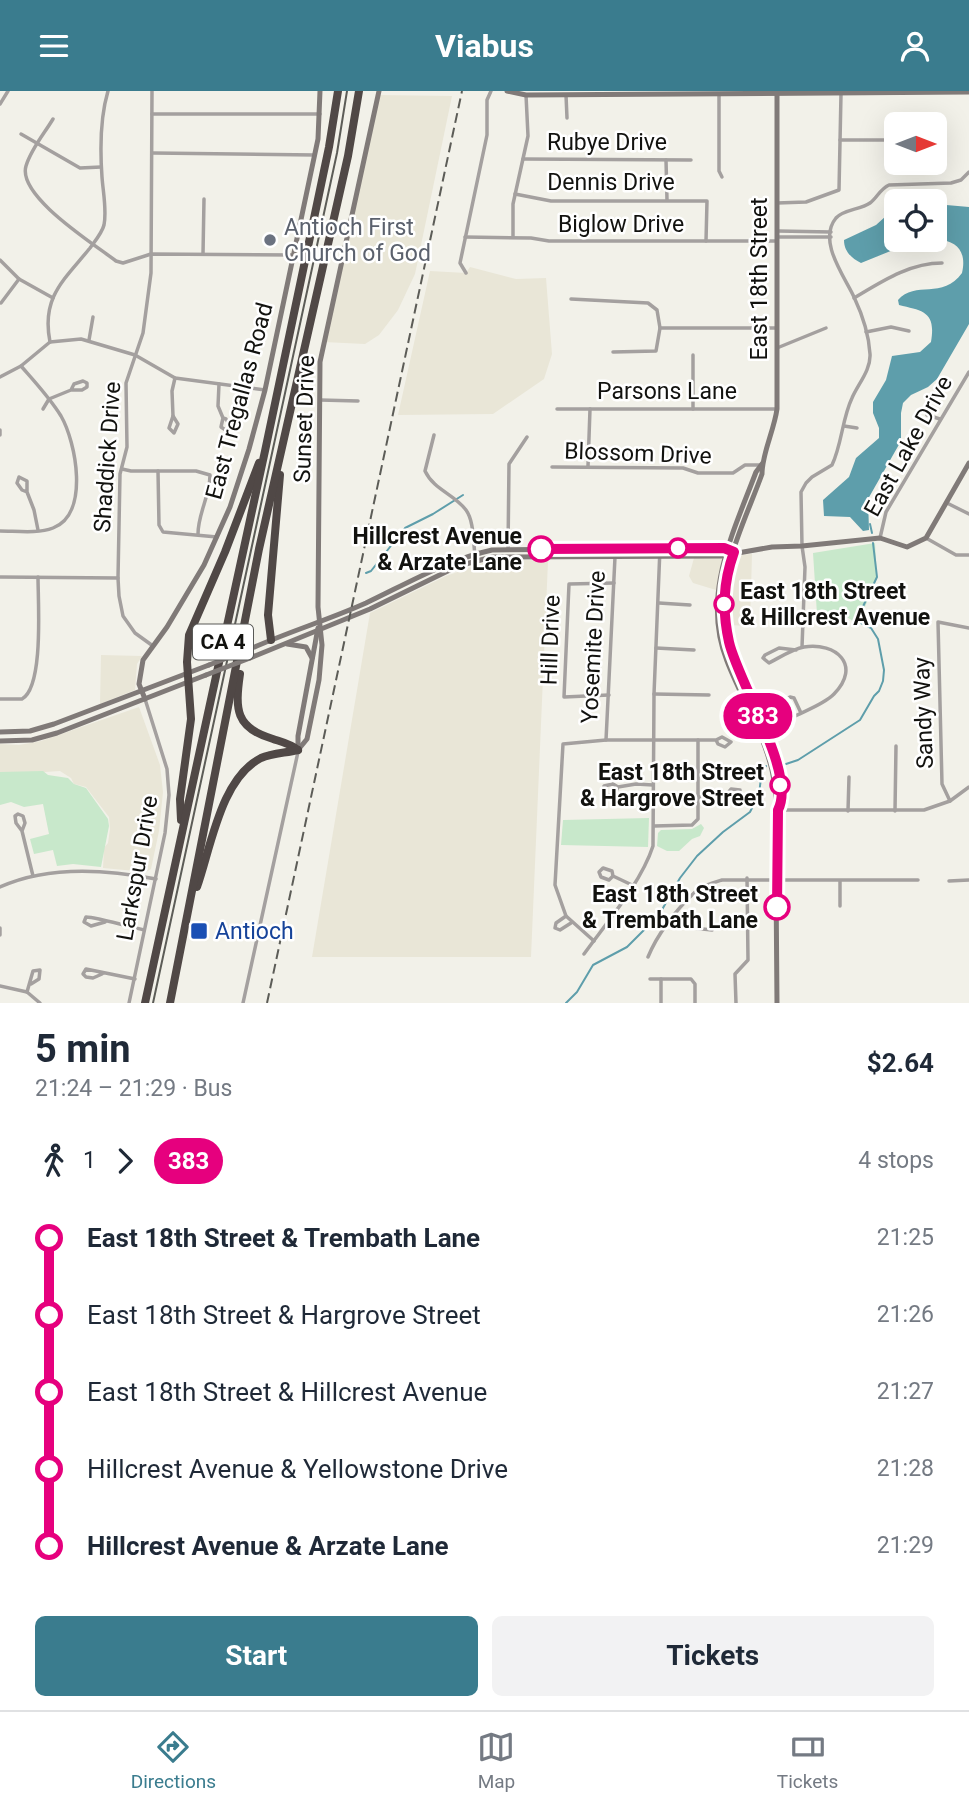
<!DOCTYPE html>
<html lang="en">
<head>
<meta charset="utf-8">
<style>
	:root { --surface:#fff; --page:#f2f2f3; --text:#1f2937; --muted:#747a83; --line:#e0e1e3; --accent:#3a7c8e }
	body { margin:0; font-family:Roboto,sans-serif; background:var(--page); color:var(--text); height:100vh; display:flex; flex-direction:column; font-size:26px; white-space:nowrap }
	* { box-sizing:border-box; margin:0 }
	p { font-size:23px; color:var(--muted) }
	.icon { flex:none; width:38px; height:38px; fill:none; stroke:currentColor; stroke-width:2; stroke-linecap:round; stroke-linejoin:round }
	.map { position:relative; height:912px; overflow:hidden }
	.drawer { display:flex; flex-direction:column; background:var(--surface); flex:1 }
	.drawer>* { flex:none }
	.badge { padding:0 14px; border-radius:23px; font-size:24px; line-height:46px }
	.needle { width:46px; rotate:90deg }
	.controls { position:absolute; left:884px; top:21px; display:grid; gap:14px }
	.controls a { display:grid; place-items:center; width:63px; height:63px; border-radius:10px; background:var(--surface); box-shadow:0 7px 28px #0002; font-size:35px }
	.map>.badge { position:absolute; translate:-50% -50%; box-shadow:0 0 0 4px #fff }
	.legs { display:flex; align-items:center; gap:10px; height:77px; padding:0 35px; font-size:23px }
	.legs p { margin-inline-start:auto }
	.overview { display:flex; align-items:center; justify-content:space-between; height:119px; padding:0 35px }
	h1 { font-size:38px; font-weight:700; line-height:52px }
	.cta { display:flex; gap:14px; margin-top:auto; padding:14px 35px }
	.cta a { flex:1; height:80px; border-radius:10px; background:var(--accent); color:#fff; font-size:28px; font-weight:700; line-height:80px; text-align:center }
	.cta a+a { background:var(--page); color:var(--text) }
	ul { padding:0 35px; list-style:none }
	li { display:flex; align-items:center; gap:24px; height:77px; font-size:26px }
	li i { display:grid; place-items:center; width:10px; height:100%; margin:0 9px; background:currentColor }
	li i::after { content:''; width:18px; height:18px; margin:-9px; border:5px solid; border-radius:50%; background:var(--surface) }
	li p { margin-inline-start:auto }
	li:first-child i { background:linear-gradient(#0000 50%,currentColor 0) }
	li:last-child i { background:linear-gradient(currentColor 50%,#0000 0) }
	header { display:flex; justify-content:space-between; align-items:center; height:91px; padding:0 35px; background:var(--accent); color:#fff; font-size:32px; font-weight:700 }
	.tab-bar { display:flex; justify-content:space-around; align-items:center; height:98px; border-top:2px solid var(--line); background:var(--surface); font-size:19px; color:var(--muted) }
	.tab-bar a { display:grid; justify-items:center; gap:4px }
	.tab-bar .on { color:var(--accent) }
	.map>svg:first-child { display:block }
	.built { fill:#e9e6d7 }
	.green { fill:#c8e8cb }
	.water { fill:#5e9eab }
	.lines { fill:none; stroke-linecap:round; stroke-linejoin:round }
	.stream { stroke:#5e9eab; stroke-width:2 }
	.street { stroke:#a4a09f; stroke-width:3.5 }
	.secondary { stroke:#807a78; stroke-width:5 }
	.highway { stroke:#504846; stroke-width:8 }
	.tram { stroke:#5c5c57; stroke-width:2 }
	.rail { stroke:#5c5c57; stroke-width:2; stroke-dasharray:10 5; stroke-linecap:butt }
	.secondary-bridge { stroke:#807a78; stroke-width:5 }
	.line-1-casing { stroke:#fff; stroke-width:16 }
	.line-1 { stroke:#e6007e; stroke-width:10 }
	.worship-dot { fill:#6b7280; stroke:#fff; stroke-width:2.5 }
	.stop-1-dot { fill:#fff; stroke:#e6007e; stroke-width:3.5 }
	.transit-dot { fill:#1a4fb4; stroke:#fff; stroke-width:2.5 }
	.labels { text-anchor:middle; stroke-width:5; stroke-linejoin:round; paint-order:stroke }
	.shield { fill:#fff; stroke:#595957; stroke-width:2 }
	.shield-label { font-size:21px; font-weight:bold; fill:#12120f }
	.street-label { font-size:23px; fill:#12120f; stroke:#fff }
	.worship-label { font-size:23px; fill:#5b616d; stroke:#fff; text-anchor:start }
	.stop-label { font-size:23px; font-weight:bold; fill:#12120f; stroke:#fff; text-anchor:end }
	.transit-label { font-size:23px; fill:#164399; stroke:#fff; text-anchor:start }
</style>
</head>
<body>
<header><svg class="icon" aria-label="menu" viewBox="0 0 24 24"><path d="M4 6h16M4 12h16M4 18h16"/></svg>Viabus<svg class="icon" aria-label="person" viewBox="0 0 24 24"><circle cx="12" cy="8" r="4"/><path d="M4 21q1-7 8-7t8 7"/></svg></header>
<div class="map">
<svg width="969" height="912" viewBox="0 0 969 912">
	<rect width="100%" height="100%" fill="#f2f1e9"/>
	<g class="built">
		<polygon points="378,4 452,5 415,183 398,219 379,244 365,253 324,251"/>
		<polygon points="470,176 516,188 546,187 552,263 544,288 493,323 398,324 430,180 466,182"/>
		<polygon points="752,463 750,535 727,534 726,502 693,492 689,485 694,467"/>
		<polygon points="526,469 548,470 531,866 312,866 370,522 446,485 486,471"/>
		<polygon points="101,564 142,565 137,573 135,599 100,613"/>
		<polygon points="139,616 160,674 163,701 159,740 151,778 146,781 103,777 104,757 108,752 110,738 109,726 86,696 74,693 71,687 60,680 0,684 0,653 19,654 41,650"/>
	</g>
	<g class="green">
		<path d="M875,452L877,487L857,535C847,521 833,522 817,523L813,462Z"/>
		<polygon points="43,680 48,684 68,687 74,693 86,697 108,728 109,735 101,776 73,773 57,775 53,759 34,763 30,748 49,743 43,713 24,716 11,711 0,714 0,681"/>
		<polygon points="649,727 648,756 561,754 563,729"/>
		<polygon points="701,733 704,737 700,745 692,748 679,760 667,760 657,755 658,742 661,739 692,738"/>
	</g>
	<g class="water">
		<path d="M935,113L969,116V233L937,288L928,296L911,304L903,312L901,322V350L868,408L869,439L863,440L850,426L824,425L823,409L849,386L856,367L879,347V337L873,322V311L886,289L892,265L920,261L931,251C936,221 924,220 899,214L898,209C915,189 943,209 962,182C967,161 957,148 935,149Z"/>
		<path d="M896,116V149H933L898,157L861,172C851,167 844,160 844,149L876,134Z"/>
	</g>
	<g class="lines">
		<g class="stream">
			<polyline points="870,433 872,442"/>
			<polyline points="366,482 371,480 405,437 433,423 463,404"/>
			<polyline points="786,673 798,669 860,629 874,605 879,600 883,590 884,579 878,548 871,537 859,531 858,526 877,486 873,452"/>
			<polyline points="566,912 577,901 593,874 627,856 659,824 680,787 697,765 723,741 750,721 759,703 762,679 766,675"/>
		</g>
		<g class="street">
			<polyline points="152,0 151,182 143,242 126,292 127,356 120,383 118,487 119,505 123,525 135,542 153,555"/>
			<polyline points="719,3 719,80 722,86"/>
			<polyline points="566,4 567,27"/>
			<polyline points="0,13 8,0"/>
			<polyline points="152,23 320,23"/>
			<path d="M53,28C44,43 31,58 26,75C17,105 94,153 116,170L123,172L151,163L294,164"/>
			<polyline points="21,43 80,77 101,76"/>
			<polyline points="840,49 896,49"/>
			<polyline points="934,49 944,49"/>
			<polyline points="153,62 315,64"/>
			<polyline points="523,68 691,69"/>
			<polyline points="666,69 667,109"/>
			<polyline points="515,103 551,110 707,110 706,150"/>
			<polyline points="777,112 806,111 839,99 841,3"/>
			<polyline points="778,140 831,141"/>
			<polyline points="465,146 531,147 549,150 777,150"/>
			<polyline points="513,146 513,113 528,45 526,4"/>
			<polyline points="777,146 831,146"/>
			<polyline points="203,163 204,108"/>
			<polyline points="0,169 19,188 53,207"/>
			<polyline points="466,182 460,172 487,44 487,9 491,0"/>
			<path d="M854,207C881,191 909,172 942,172"/>
			<polyline points="571,208 648,212 657,219 660,237"/>
			<polyline points="1,212 19,188"/>
			<polyline points="866,241 891,236 909,240"/>
			<polyline points="89,249 93,226"/>
			<path d="M50,251C41,206 64,189 90,157C95,150 102,142 104,134C107,119 103,101 102,86C100,58 100,27 108,0"/>
			<polyline points="777,257 826,237"/>
			<polyline points="613,261 656,260 660,237 777,237"/>
			<polyline points="0,286 21,275 50,251 81,248 135,264 175,287 265,299"/>
			<polyline points="219,293 218,315 223,327 226,328 230,335 227,340 221,336 223,327"/>
			<polyline points="320,309 358,310"/>
			<polyline points="43,318 49,308 71,299 74,293 83,290 87,292 87,296 82,299 71,299"/>
			<polyline points="557,318 777,318"/>
			<polyline points="693,318 693,264"/>
			<polyline points="927,324 940,328"/>
			<polygon points="173,325 178,333 174,342 169,337"/>
			<polyline points="173,325 172,300 175,287"/>
			<polyline points="844,335 857,337"/>
			<polyline points="0,339 0,344"/>
			<path d="M434,344L425,380C434,399 454,403 466,419C474,430 473,450 475,464"/>
			<polyline points="588,375 590,318"/>
			<polyline points="552,376 683,377 698,382 733,382 745,374 760,374"/>
			<path d="M122,378L131,380H196L210,384C210,405 198,422 198,443"/>
			<polyline points="158,380 159,434 163,441 217,446"/>
			<polyline points="27,401 22,399 17,392 19,386 27,390 27,401 34,419 38,439"/>
			<polyline points="947,412 969,423"/>
			<path d="M0,440C16,440 38,443 53,437C90,423 76,351 61,325C50,307 35,291 21,275"/>
			<polyline points="880,447 886,421 969,281"/>
			<polyline points="926,447 956,464 969,464"/>
			<polyline points="508,459 509,373 527,346"/>
			<polyline points="0,486 118,487"/>
			<polyline points="659,512 690,514"/>
			<path d="M802,556L805,476L802,455L801,401L806,392L812,386L832,374C842,353 842,328 852,307C858,293 871,279 870,263C869,245 862,223 854,206C845,186 817,150 836,127C844,118 860,119 870,112C877,107 880,98 889,94L951,92L961,89L969,81"/>
			<polyline points="656,557 694,559"/>
			<path d="M796,559L779,557L765,564L763,567L769,572C779,567 792,558 804,556C836,551 862,574 834,603C823,614 804,620 791,627L788,626L781,612L783,609L790,606L794,607L801,622"/>
			<polyline points="654,603 709,604"/>
			<polyline points="609,604 564,606 569,493 614,492"/>
			<path d="M0,608H22C44,596 38,511 38,486"/>
			<polyline points="606,649 615,466"/>
			<polyline points="618,696 615,702 607,705 602,701 604,695 613,693 618,696 636,693 653,694"/>
			<polyline points="698,706 726,704 735,708 739,706 740,699 731,698 726,704"/>
			<polyline points="950,710 942,693 938,531 969,537"/>
			<polyline points="778,719 924,719 950,710 969,696"/>
			<polyline points="848,720 849,686"/>
			<polyline points="895,720 896,655"/>
			<polyline points="654,735 692,734 698,728 698,649"/>
			<polyline points="22,740 16,732 15,725 18,723 23,725 25,732 22,740 33,785"/>
			<polyline points="613,785 609,789 601,786 599,781 603,777 612,780 613,785 632,794"/>
			<polyline points="949,790 969,789"/>
			<path d="M0,796C48,774 105,778 156,788"/>
			<polyline points="840,815 840,790"/>
			<polyline points="676,824 693,837 712,839"/>
			<polyline points="566,825 556,832 555,837 560,839 571,832"/>
			<path d="M105,831L91,835L84,831L86,826C95,826 131,836 144,839"/>
			<polyline points="0,837 0,844"/>
			<polyline points="594,850 566,825 555,794 563,653 606,649 716,649 722,646 731,651 725,656 718,653 716,649"/>
			<path d="M584,863C607,831 641,792 653,755L654,603L660,457"/>
			<path d="M648,866C657,844 675,820 693,803C701,795 712,792 722,789H918"/>
			<polyline points="102,883 93,887 86,886 83,883 86,878 135,888"/>
			<polyline points="650,888 691,888 695,893 695,912"/>
			<polyline points="661,888 661,912"/>
			<polyline points="0,895 27,901 40,912"/>
			<polyline points="27,901 33,880 40,879 39,888 31,893"/>
			<polyline points="129,912 165,742 169,704 167,678 145,608"/>
			<polyline points="243,912 298,661"/>
			<polyline points="736,912 735,883 748,869 747,787"/>
		</g>
		<g class="secondary">
			<polyline points="507,0 526,4 969,1"/>
			<path d="M777,0V318C774,340 762,362 762,383C747,425 720,477 724,521C725,539 730,556 736,573C748,605 794,688 778,719"/>
			<path d="M762,373L756,381C733,442 701,505 727,570C742,609 767,647 774,689C779,722 776,756 776,790C776,830 777,871 777,912"/>
			<polyline points="287,553 306,556 312,567"/>
			<path d="M250,558C288,541 328,529 366,512C408,492 447,469 492,459L724,457L731,460"/>
			<polyline points="250,567 370,518 458,475 492,466 721,465 772,456 802,455 880,447 907,456 926,447 969,372"/>
			<polyline points="145,608 139,593 143,569 167,536 204,474 230,416 249,358 265,299 318,48 320,0"/>
			<polyline points="0,641 30,640 54,633 209,574"/>
			<polyline points="0,650 32,649 57,642 206,584"/>
			<polyline points="298,659 307,648 319,589 322,554 318,516 320,271 379,0"/>
			<polyline points="298,659 298,645 318,537"/>
		</g>
		<g class="highway">
			<polyline points="271,549 268,524 280,384"/>
			<path d="M240,583C235,618 235,637 273,648C282,651 291,653 298,659"/>
			<polyline points="181,729 180,708 191,628 187,571 189,544 225,461 259,372"/>
			<path d="M197,796C211,756 221,687 261,667C272,662 286,662 298,659"/>
			<polyline points="145,912 265,360 329,56 338,0"/>
			<polyline points="170,912 259,458 348,65 359,0"/>
		</g>
		<polyline class="tram" points="153,912 337,62 347,0"/>
		<polyline class="rail" points="267,912 462,0"/>
		<g class="secondary-bridge">
			<polyline points="209,574 250,558"/>
			<polyline points="206,584 250,567"/>
		</g>
	</g>
	<g class="lines">
		<g class="line-1-casing">
			<path id="line-1" d="M541,458L724,457L734,461C723,492 722,519 729,551C738,591 797,683 778,719L777,816"/>
		</g>
		<use href="#line-1" class="line-1"/>
	</g>
	<circle class="worship-dot" cx="270" cy="149" r="7"/>
	<g class="stop-1-dot">
		<circle cx="678" cy="457" r="9"/>
		<circle cx="541" cy="458" r="12"/>
		<circle cx="724" cy="513" r="9"/>
		<circle cx="780" cy="694" r="9"/>
		<circle cx="777" cy="816" r="12"/>
	</g>
	<rect class="transit-dot" x="190" y="831" width="18" height="18" rx="3.5"/>
	<g class="labels">
		<rect class="shield" x="193" y="533.5" width="60" height="35" rx="5"/>
		<g class="shield-label">
			<text x="223" y="558">CA 4</text>
		</g>
		<g class="street-label">
			<text x="607" y="59">Rubye Drive</text>
			<text x="611" y="99">Dennis Drive</text>
			<text x="621" y="141">Biglow Drive</text>
			<text transform="translate(759 188) rotate(-90)" y="8">East 18th Street</text>
			<text x="667" y="308">Parsons Lane</text>
			<text transform="translate(239 310) rotate(-75)" y="8">East Tregallas Road</text>
			<text transform="translate(304 328) rotate(-88)" y="8">Sunset Drive</text>
			<text transform="translate(908 355) rotate(-61)" y="8">East Lake Drive</text>
			<text transform="translate(638 362) rotate(2)" y="8">Blossom Drive</text>
			<text transform="translate(107 366) rotate(-86)" y="8">Shaddick Drive</text>
			<text transform="translate(550 549) rotate(-88)" y="8">Hill Drive</text>
			<text transform="translate(593 556) rotate(-87)" y="8">Yosemite Drive</text>
			<text transform="translate(923 622) rotate(-92)" y="8">Sandy Way</text>
			<text transform="translate(137 777) rotate(-80)" y="8">Larkspur Drive</text>
		</g>
		<g class="worship-label">
			<text x="284" y="144">Antioch First<tspan x="284" dy="26">Church of God</tspan></text>
		</g>
		<g class="stop-label">
			<text x="522" y="453">Hillcrest Avenue<tspan x="522" dy="26">&amp; Arzate Lane</tspan></text>
			<text x="740" y="508" text-anchor="start">East 18th Street<tspan x="740" dy="26">&amp; Hillcrest Avenue</tspan></text>
			<text x="764" y="689">East 18th Street<tspan x="764" dy="26">&amp; Hargrove Street</tspan></text>
			<text x="758" y="811">East 18th Street<tspan x="758" dy="26">&amp; Trembath Lane</tspan></text>
		</g>
		<g class="transit-label">
			<text x="215" y="848">Antioch</text>
		</g>
	</g>
</svg>
<div class="controls">
<a><svg class="needle" viewBox="-14 -14 28 28"><path d="M0-13l5 13h-10z" fill="#e53935"/><path d="M0 13l5-13h-10z" fill="#747a83"/></svg></a>
<a><svg class="icon" aria-label="locate" viewBox="0 0 24 24"><circle cx="12" cy="12" r="6"/><path d="M12 2v4M12 18v4M2 12h4M18 12h4"/></svg></a>
</div>
<b class="badge" style="left:758px;top:625px;background:#e6007e;color:#fff">383</b>
</div>
<section class="drawer">
<div class="overview"><div><h1>5 min</h1><p>21:24 – 21:29 · Bus</p></div><b>$2.64</b></div>
<div class="legs"><svg class="icon" aria-label="walk" viewBox="0 0 24 24"><circle cx="13" cy="4" r="2"/><path d="M13 8l-2 6 4 7M11 14l-3 7M7 12l3-4h3l4 4"/></svg>1<svg class="icon" aria-label="forward" viewBox="0 0 24 24"><path d="M9 5l7 7-7 7"/></svg><b class="badge" style="background:#e6007e;color:#fff">383</b><p>4 stops</p></div>
<ul>
<li><i style="color:#e6007e"></i><b>East 18th Street &amp; Trembath Lane</b><p>21:25</p></li>
<li><i style="color:#e6007e"></i><span>East 18th Street &amp; Hargrove Street</span><p>21:26</p></li>
<li><i style="color:#e6007e"></i><span>East 18th Street &amp; Hillcrest Avenue</span><p>21:27</p></li>
<li><i style="color:#e6007e"></i><span>Hillcrest Avenue &amp; Yellowstone Drive</span><p>21:28</p></li>
<li><i style="color:#e6007e"></i><b>Hillcrest Avenue &amp; Arzate Lane</b><p>21:29</p></li>
</ul>
<div class="cta"><a>Start</a><a>Tickets</a></div>
</section>
<nav class="tab-bar">
<a class="on"><svg class="icon" aria-label="directions" viewBox="0 0 24 24"><path d="M12 3l9 9-9 9-9-9zM9 14v-3h6M13 9l2 2-2 2"/></svg>Directions</a>
<a><svg class="icon" aria-label="map" viewBox="0 0 24 24"><path d="M3 6l6-2 6 2 6-2v14l-6 2-6-2-6 2zM9 4v14M15 6v14"/></svg>Map</a>
<a><svg class="icon" aria-label="tickets" viewBox="0 0 24 24"><path d="M3 7h18v10H3zM15 7v10"/></svg>Tickets</a>
</nav>
</body>
</html>
